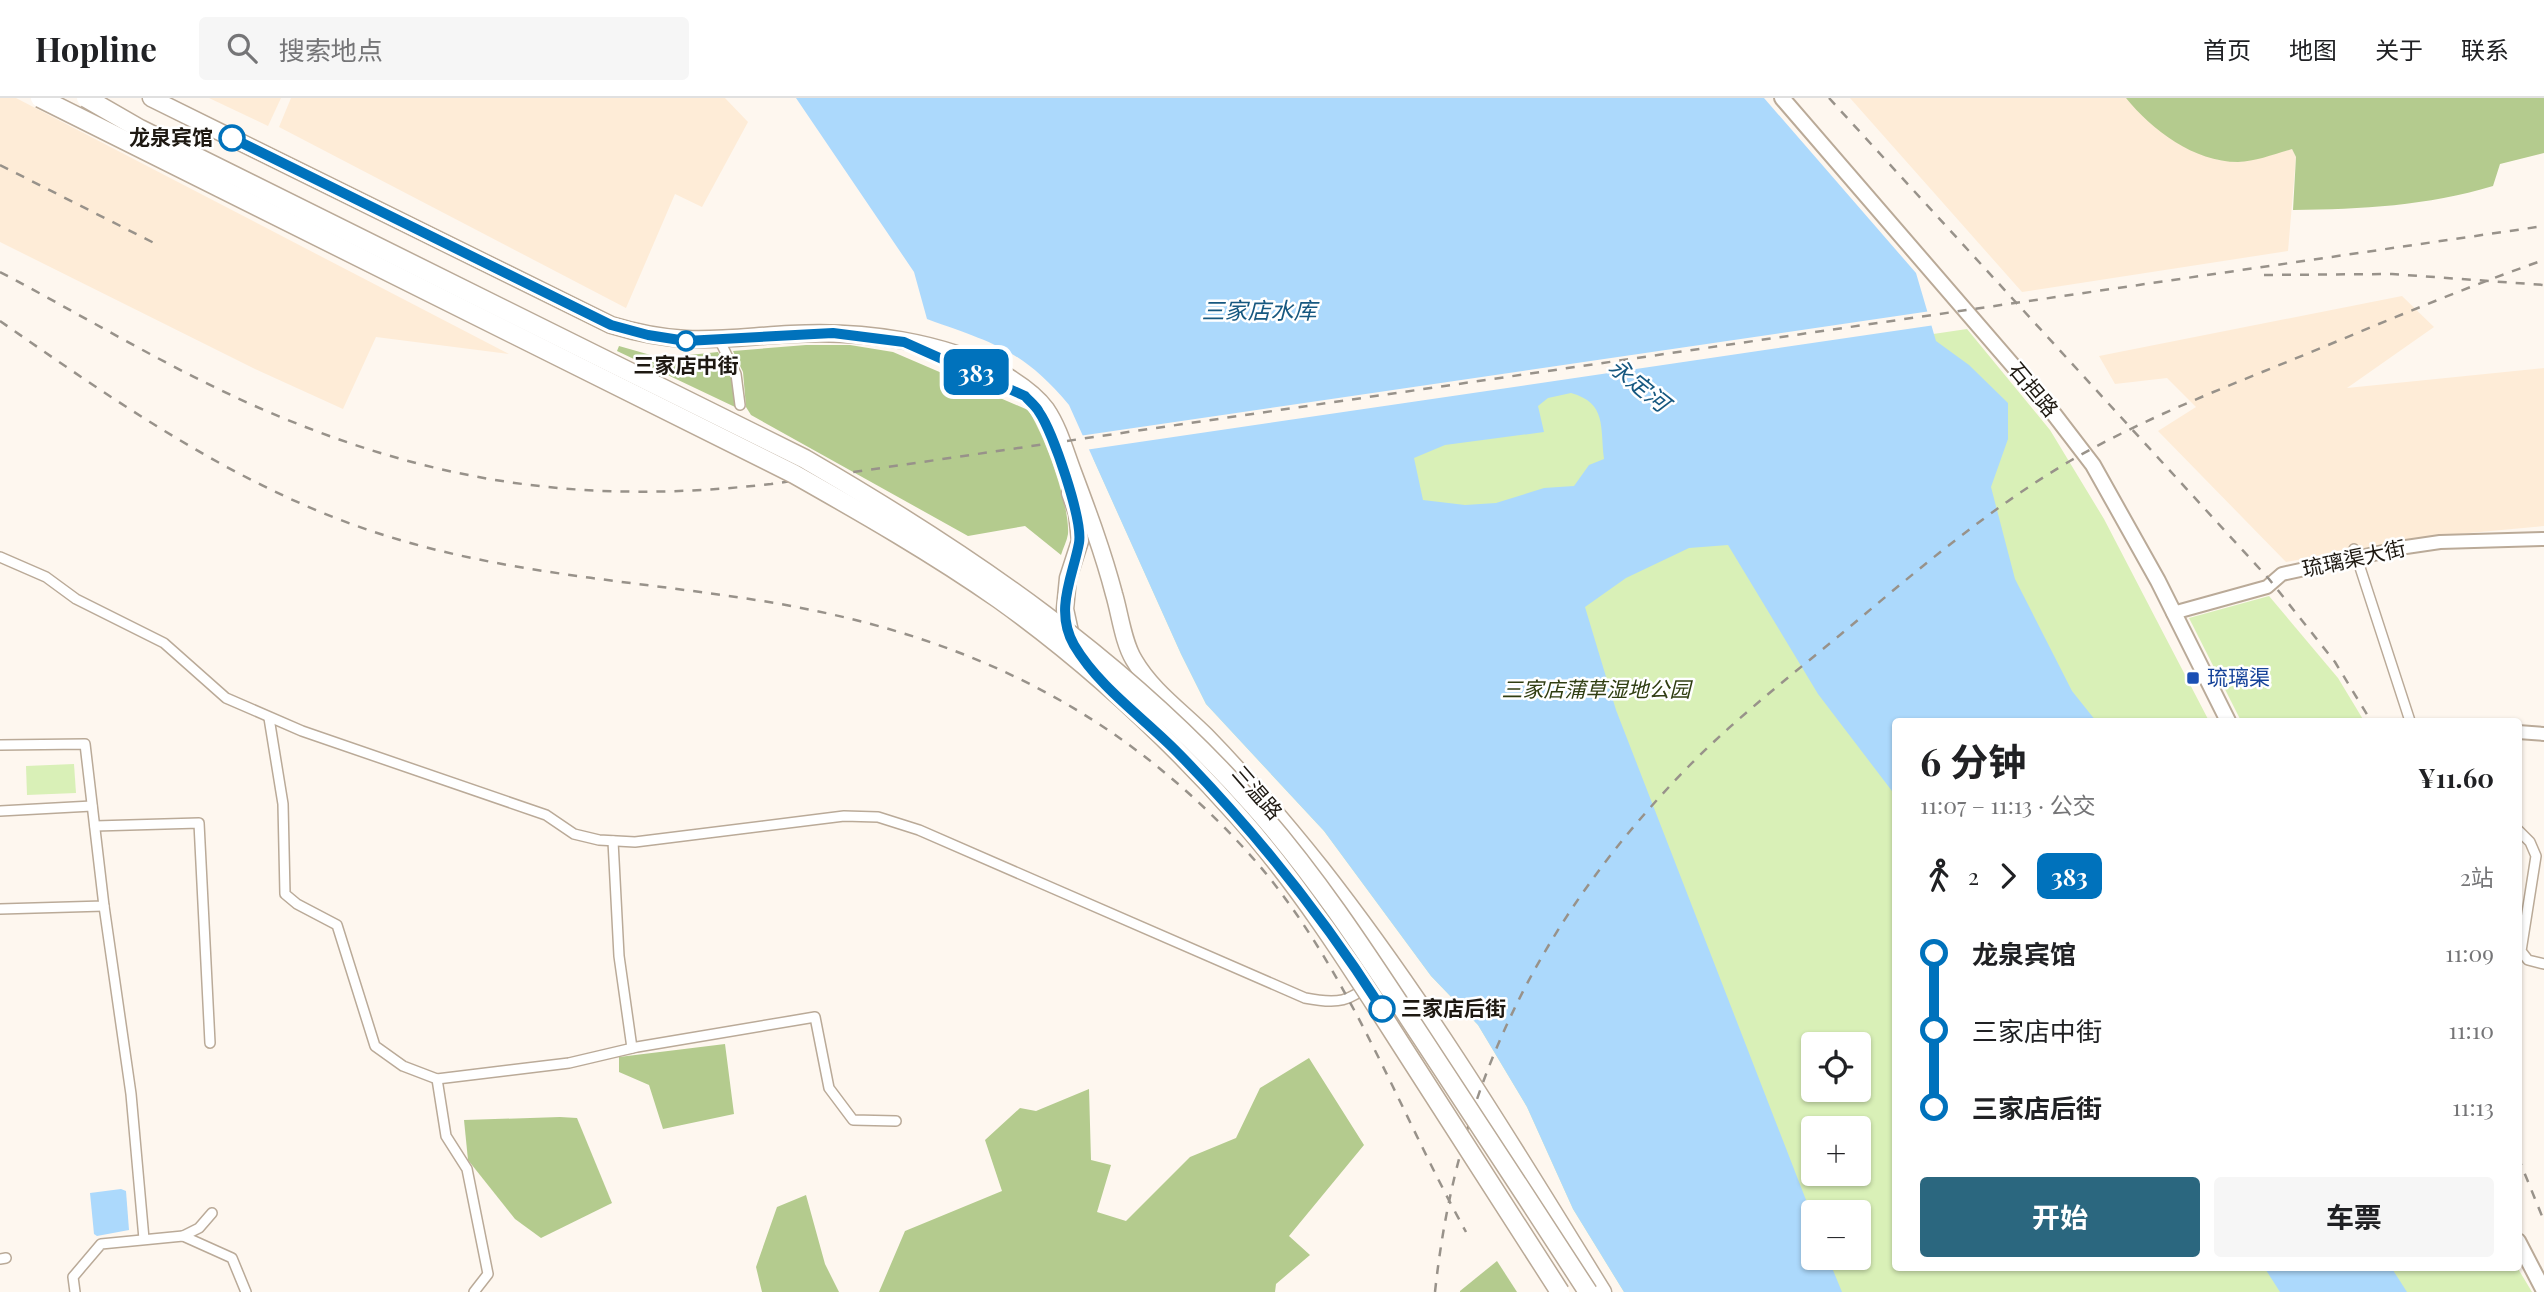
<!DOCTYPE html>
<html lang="zh">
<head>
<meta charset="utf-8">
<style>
	:root { --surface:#fff; --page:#f6f6f6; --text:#202124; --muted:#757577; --line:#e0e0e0; --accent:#2b677f }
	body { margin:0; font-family:"Playfair Display","Noto Sans SC",serif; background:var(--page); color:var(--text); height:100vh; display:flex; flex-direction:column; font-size:26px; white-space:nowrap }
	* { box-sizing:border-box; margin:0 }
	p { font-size:23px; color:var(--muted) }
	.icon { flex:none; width:38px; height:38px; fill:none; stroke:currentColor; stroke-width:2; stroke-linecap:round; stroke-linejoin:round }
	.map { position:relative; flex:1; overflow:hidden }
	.drawer { position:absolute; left:1892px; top:620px; width:630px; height:553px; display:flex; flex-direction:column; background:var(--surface); border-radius:7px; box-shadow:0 2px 5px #0004 }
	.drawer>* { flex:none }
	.badge { padding:0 14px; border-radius:10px; font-size:24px; line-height:46px }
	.buttons { position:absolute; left:1801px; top:934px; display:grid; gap:14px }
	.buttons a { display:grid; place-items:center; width:70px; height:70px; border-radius:7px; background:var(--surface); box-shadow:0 2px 5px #0004; font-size:35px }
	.map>.badge { position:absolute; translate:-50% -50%; box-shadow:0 0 0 4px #fff }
	.legs { display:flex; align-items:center; gap:10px; height:77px; padding:0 28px; font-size:23px }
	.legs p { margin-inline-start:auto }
	.summary { display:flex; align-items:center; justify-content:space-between; height:119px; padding:0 28px }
	h1 { font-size:38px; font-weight:700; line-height:52px }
	.primary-button { display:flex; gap:14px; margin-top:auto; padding:14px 28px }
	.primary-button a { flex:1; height:80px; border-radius:7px; background:var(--accent); color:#fff; font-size:28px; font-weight:700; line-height:80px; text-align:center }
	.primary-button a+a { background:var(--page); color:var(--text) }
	ul { padding:0 28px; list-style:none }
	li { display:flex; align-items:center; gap:24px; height:77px; font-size:26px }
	li i { display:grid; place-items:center; width:10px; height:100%; margin:0 9px; background:currentColor }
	li i::after { content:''; width:18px; height:18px; margin:-9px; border:5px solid; border-radius:50%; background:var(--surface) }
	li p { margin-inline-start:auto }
	li:first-child i { background:linear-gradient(#0000 50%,currentColor 0) }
	li:last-child i { background:linear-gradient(currentColor 50%,#0000 0) }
	header { display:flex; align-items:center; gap:42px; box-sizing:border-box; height:98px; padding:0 35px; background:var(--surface); border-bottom:2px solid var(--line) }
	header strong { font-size:33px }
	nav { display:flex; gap:38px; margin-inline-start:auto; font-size:24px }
	.search { width:490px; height:63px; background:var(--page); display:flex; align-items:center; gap:18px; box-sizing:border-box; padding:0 24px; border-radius:7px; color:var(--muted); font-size:26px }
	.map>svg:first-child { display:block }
	.built { fill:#feecd7 }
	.green { fill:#d9f0b7; fill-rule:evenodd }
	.forest { fill:#b4cb8e }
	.water { fill:#acd9fc; fill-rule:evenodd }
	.pier { fill:#fef7ef }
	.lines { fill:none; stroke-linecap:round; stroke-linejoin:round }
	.minor-casing { stroke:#baaa98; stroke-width:12 }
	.tertiary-casing { stroke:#baaa98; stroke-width:16 }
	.primary-casing { stroke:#baaa98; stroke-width:18 }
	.trunk-casing { stroke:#baaa98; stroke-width:19 }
	.minor { stroke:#fff; stroke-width:9 }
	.tertiary { stroke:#fff; stroke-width:12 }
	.primary { stroke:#fff; stroke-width:14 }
	.trunk { stroke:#fff; stroke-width:16 }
	.rail { stroke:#98928a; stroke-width:2.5; stroke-dasharray:9 9; stroke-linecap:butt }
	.motorway-bridge-casing { stroke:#baaa98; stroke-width:21; stroke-linecap:butt }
	.motorway-bridge { stroke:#fff; stroke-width:18 }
	.line-1-casing { stroke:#fff; stroke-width:16 }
	.line-1 { stroke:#0072bc; stroke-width:10 }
	.stop-1-dot { fill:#fff; stroke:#0072bc; stroke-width:3.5 }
	.transit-dot { fill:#1a4fb4; stroke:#fff; stroke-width:2.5 }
	.labels { text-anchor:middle; stroke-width:5; stroke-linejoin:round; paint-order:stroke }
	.stop-label { font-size:21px; font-weight:bold; fill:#1e1912; stroke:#fff; text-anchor:end }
	.street-label { font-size:21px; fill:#1e1912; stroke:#fff }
	.transit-label { font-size:21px; fill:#164399; stroke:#fff; text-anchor:start }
	.park-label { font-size:21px; font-style:italic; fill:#303e12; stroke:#fff }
	.water-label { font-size:23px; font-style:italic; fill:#165880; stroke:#fff }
</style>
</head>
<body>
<header>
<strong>Hopline</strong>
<div class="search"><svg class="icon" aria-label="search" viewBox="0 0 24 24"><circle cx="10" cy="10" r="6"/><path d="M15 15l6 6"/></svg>搜索地点</div>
<nav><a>首页</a><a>地图</a><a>关于</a><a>联系</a></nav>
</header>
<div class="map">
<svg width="2544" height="1194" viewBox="0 0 2544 1194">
	<rect width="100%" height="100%" fill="#fef7ef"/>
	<g class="built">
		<polygon points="0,0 16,0 509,256 376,239 343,311 255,271 0,144"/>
		<polygon points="209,0 281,0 268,28"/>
		<polygon points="291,0 725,0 748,24 702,109 675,96 626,210 279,29"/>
		<polygon points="1850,0 2126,0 2218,62 2239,64 2292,51 2296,59 2288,153 2022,194"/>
		<polygon points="2402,198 2434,229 2347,290 2544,270 2544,428 2426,439 2286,464 2158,333 2196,309 2167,280 2115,286 2099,258"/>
	</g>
	<g class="green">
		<path d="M1967,231L2050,332L2104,421L2209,623H1895V1169H2517L2532,1194H1624L1573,1111L1527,1009L1478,927L1431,878L1324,733L1206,606L1181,556L1093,360ZM1813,947H1858V992H1813ZM1813,1031H1858V1076H1813ZM1813,1115H1858V1160H1813Z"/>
		<polygon points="2269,498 2338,580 2364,623 2241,623 2189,520"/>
		<polygon points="74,666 76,695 27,697 26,668"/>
	</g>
	<g class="forest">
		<path d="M2126,0H2544V55L2500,66L2493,88C2427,108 2362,111 2293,112L2296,59L2292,51C2275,56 2256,63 2238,64C2194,64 2152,32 2126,0Z"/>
		<path d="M806,247H850L893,254L1028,312C1044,335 1070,407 1068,436C1067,443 1063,450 1061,457L1025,428L968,438L751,317L746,309L743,274L733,253Z"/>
		<polygon points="619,248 661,260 718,254 733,284 735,309 617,253"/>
		<polygon points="725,946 734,1016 663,1031 649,987 619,974 619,959"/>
		<polygon points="1309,960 1364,1047 1289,1138 1310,1157 1276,1186 1275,1194 879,1194 905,1133 1002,1093 985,1042 1020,1010 1036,1013 1089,991 1091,1062 1111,1067 1097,1114 1126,1123 1190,1059 1236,1040 1260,990"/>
		<polygon points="560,1019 577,1020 612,1105 541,1140 515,1121 468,1062 464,1022"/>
		<polygon points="806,1097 825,1166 839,1194 762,1194 756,1169 777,1109"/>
		<polygon points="1497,1163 1517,1194 1460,1194 1460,1193"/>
	</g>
	<g class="water">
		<path d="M796,0H1764L1916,175L1936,243L1969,267L2008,305V341L1991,389L2015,481L2072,593L2096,623H1895V697L1818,596L1728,447L1689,450L1626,480L1585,509L1616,612L1813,1120V1160H1828L1842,1194H1624L1573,1111L1527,1009L1478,927L1431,878L1324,733L1206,606L1181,556L1069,307C1022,251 993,245 927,221L914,174ZM1571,295C1607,305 1600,329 1604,361L1589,367L1574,388L1544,390L1496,405L1465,407L1423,402L1414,360L1445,347L1544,334L1538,308L1548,300Z"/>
		<polygon points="121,1091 126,1093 129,1132 97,1138 94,1136 90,1095"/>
		<polygon points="2264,1169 2391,1169 2407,1194 2280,1194"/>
	</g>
	<polygon class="pier" points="1931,213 1935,227 1085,352 1079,338"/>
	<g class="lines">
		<g class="minor-casing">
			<g id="minor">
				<polyline points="720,243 736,276 740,307"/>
				<polyline points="2354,451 2410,623"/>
				<path d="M0,459L46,479L76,501L164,545L226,600L302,633L546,717L574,736L599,742L635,744L844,718L878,719L919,732L1305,900C1346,908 1349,901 1383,878"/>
				<polyline points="269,620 283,706 285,796 297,806 337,827 375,948 403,968 437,981 569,965 637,949 815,919 829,990 853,1022 896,1023"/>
				<polyline points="0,647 85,646 104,808 0,811"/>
				<polyline points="0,713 92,708"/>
				<polyline points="95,728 199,725 210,945"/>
				<polyline points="2518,732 2530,744 2536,758 2521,853 2528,862 2544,866"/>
				<polyline points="613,743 619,858 632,950"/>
				<polyline points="104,808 131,996 144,1141"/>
				<polyline points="437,981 446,1038 467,1071 488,1176 474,1194"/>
				<polyline points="183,1138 199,1130 212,1115"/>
				<polyline points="0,1161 6,1160"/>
				<polyline points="75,1194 73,1179 101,1146 183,1138 232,1160 246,1194"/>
			</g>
		</g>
		<g class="tertiary-casing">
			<g id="tertiary">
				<polyline points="2173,515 2267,489 2282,476 2406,449 2440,444 2544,441"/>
				<polyline points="2518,634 2544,636"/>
			</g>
		</g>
		<g class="primary-casing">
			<g id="primary">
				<polyline points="1782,0 2047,307 2093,367 2158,483 2228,623"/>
				<polyline points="2518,1143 2544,1193"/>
			</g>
		</g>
		<g class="trunk-casing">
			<g id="trunk">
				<path d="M151,0L611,227C683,249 720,240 791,236C862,232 943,243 1005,277C1020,286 1036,297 1046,311C1059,330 1065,353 1073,374C1088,414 1103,454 1114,496C1120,516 1123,544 1134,562C1152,593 1181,613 1206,638C1247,680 1285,725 1321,770C1426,904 1514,1050 1603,1194"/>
				<polyline points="1070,395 1077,415 1080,443 1068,480 1065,511 1072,543"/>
			</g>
		</g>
		<use href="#minor" class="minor"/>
		<use href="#tertiary" class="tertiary"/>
		<use href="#primary" class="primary"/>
		<use href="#trunk" class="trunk"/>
		<g class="rail">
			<polyline points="1829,0 2269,481 2335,564 2371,623"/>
			<polyline points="0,67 156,146"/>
			<path d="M0,174C93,223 185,280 283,320C448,388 594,406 771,386L2544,128"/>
			<polyline points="2264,177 2392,176 2544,187"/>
			<path d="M0,223C125,310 252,399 400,442C511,475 629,483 743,500C941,529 1103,598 1241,747C1344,857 1394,1004 1466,1134"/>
			<polyline points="2518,1059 2544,1123"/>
			<path d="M1435,1194C1457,986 1542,818 1688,669C1735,621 1788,580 1840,537C1914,475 1987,412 2070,363C2144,320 2226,289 2304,257C2384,224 2463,190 2544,162"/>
		</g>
		<g class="motorway-bridge-casing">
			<g id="motorway-bridge">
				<path d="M40,0L794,376C863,415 933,455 999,501C1087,564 1168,639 1240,720C1302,790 1352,870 1402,948C1455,1030 1508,1112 1560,1194"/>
				<path d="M86,0L140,31L805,361C972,458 1126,563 1255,709C1318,780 1370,861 1422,940C1478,1025 1533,1109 1588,1194"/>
			</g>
		</g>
		<use href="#motorway-bridge" class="motorway-bridge"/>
	</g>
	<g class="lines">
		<g class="line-1-casing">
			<path id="line-1" d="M232,40L611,227L648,237L686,243L833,235L904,244L1025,298C1029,303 1036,308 1039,314C1053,334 1083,422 1079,445C1073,478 1054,512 1074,547C1100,591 1147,622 1181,658C1256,735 1324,820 1382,911"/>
		</g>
		<use href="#line-1" class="line-1"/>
	</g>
	<g class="stop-1-dot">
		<circle cx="232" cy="40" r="12"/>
		<circle cx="686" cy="243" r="9"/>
		<circle cx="1382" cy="911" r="12"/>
	</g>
	<rect class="transit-dot" x="2186" y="573" width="14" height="14" rx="3.5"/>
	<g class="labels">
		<g class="stop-label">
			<text x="213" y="47">龙泉宾馆</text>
			<text x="686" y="275" text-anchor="middle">三家店中街</text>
			<text x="1401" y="918" text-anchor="start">三家店后街</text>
		</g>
		<g class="street-label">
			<text transform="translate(2033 292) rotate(50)" y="7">石担路</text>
			<text transform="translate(2354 461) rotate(-12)" y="7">琉璃渠大街</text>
			<text transform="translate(1257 695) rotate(49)" y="7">三温路</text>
		</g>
		<g class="transit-label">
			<text x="2207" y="587">琉璃渠</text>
		</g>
		<g class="park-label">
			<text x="1596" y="599">三家店蒲草湿地公园</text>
		</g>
		<g class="water-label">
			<text x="1259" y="221">三家店水库</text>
			<text transform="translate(1639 287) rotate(39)" y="8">永定河</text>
		</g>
	</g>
</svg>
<div class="buttons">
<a><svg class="icon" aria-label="locate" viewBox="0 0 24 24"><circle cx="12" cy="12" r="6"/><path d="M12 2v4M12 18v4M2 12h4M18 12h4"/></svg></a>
<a>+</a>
<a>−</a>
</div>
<b class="badge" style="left:976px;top:274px;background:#0072bc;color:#fff">383</b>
<section class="drawer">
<div class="summary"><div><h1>6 分钟</h1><p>11:07 – 11:13 · 公交</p></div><b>¥11.60</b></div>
<div class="legs"><svg class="icon" aria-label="walk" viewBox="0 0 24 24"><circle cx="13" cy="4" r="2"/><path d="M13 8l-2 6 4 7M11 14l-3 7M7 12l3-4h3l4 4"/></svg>2<svg class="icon" aria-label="forward" viewBox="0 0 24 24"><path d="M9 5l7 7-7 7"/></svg><b class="badge" style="background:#0072bc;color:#fff">383</b><p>2站</p></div>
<ul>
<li><i style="color:#0072bc"></i><b>龙泉宾馆</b><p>11:09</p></li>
<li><i style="color:#0072bc"></i><span>三家店中街</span><p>11:10</p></li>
<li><i style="color:#0072bc"></i><b>三家店后街</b><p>11:13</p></li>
</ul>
<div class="primary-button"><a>开始</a><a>车票</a></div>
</section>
</div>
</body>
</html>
